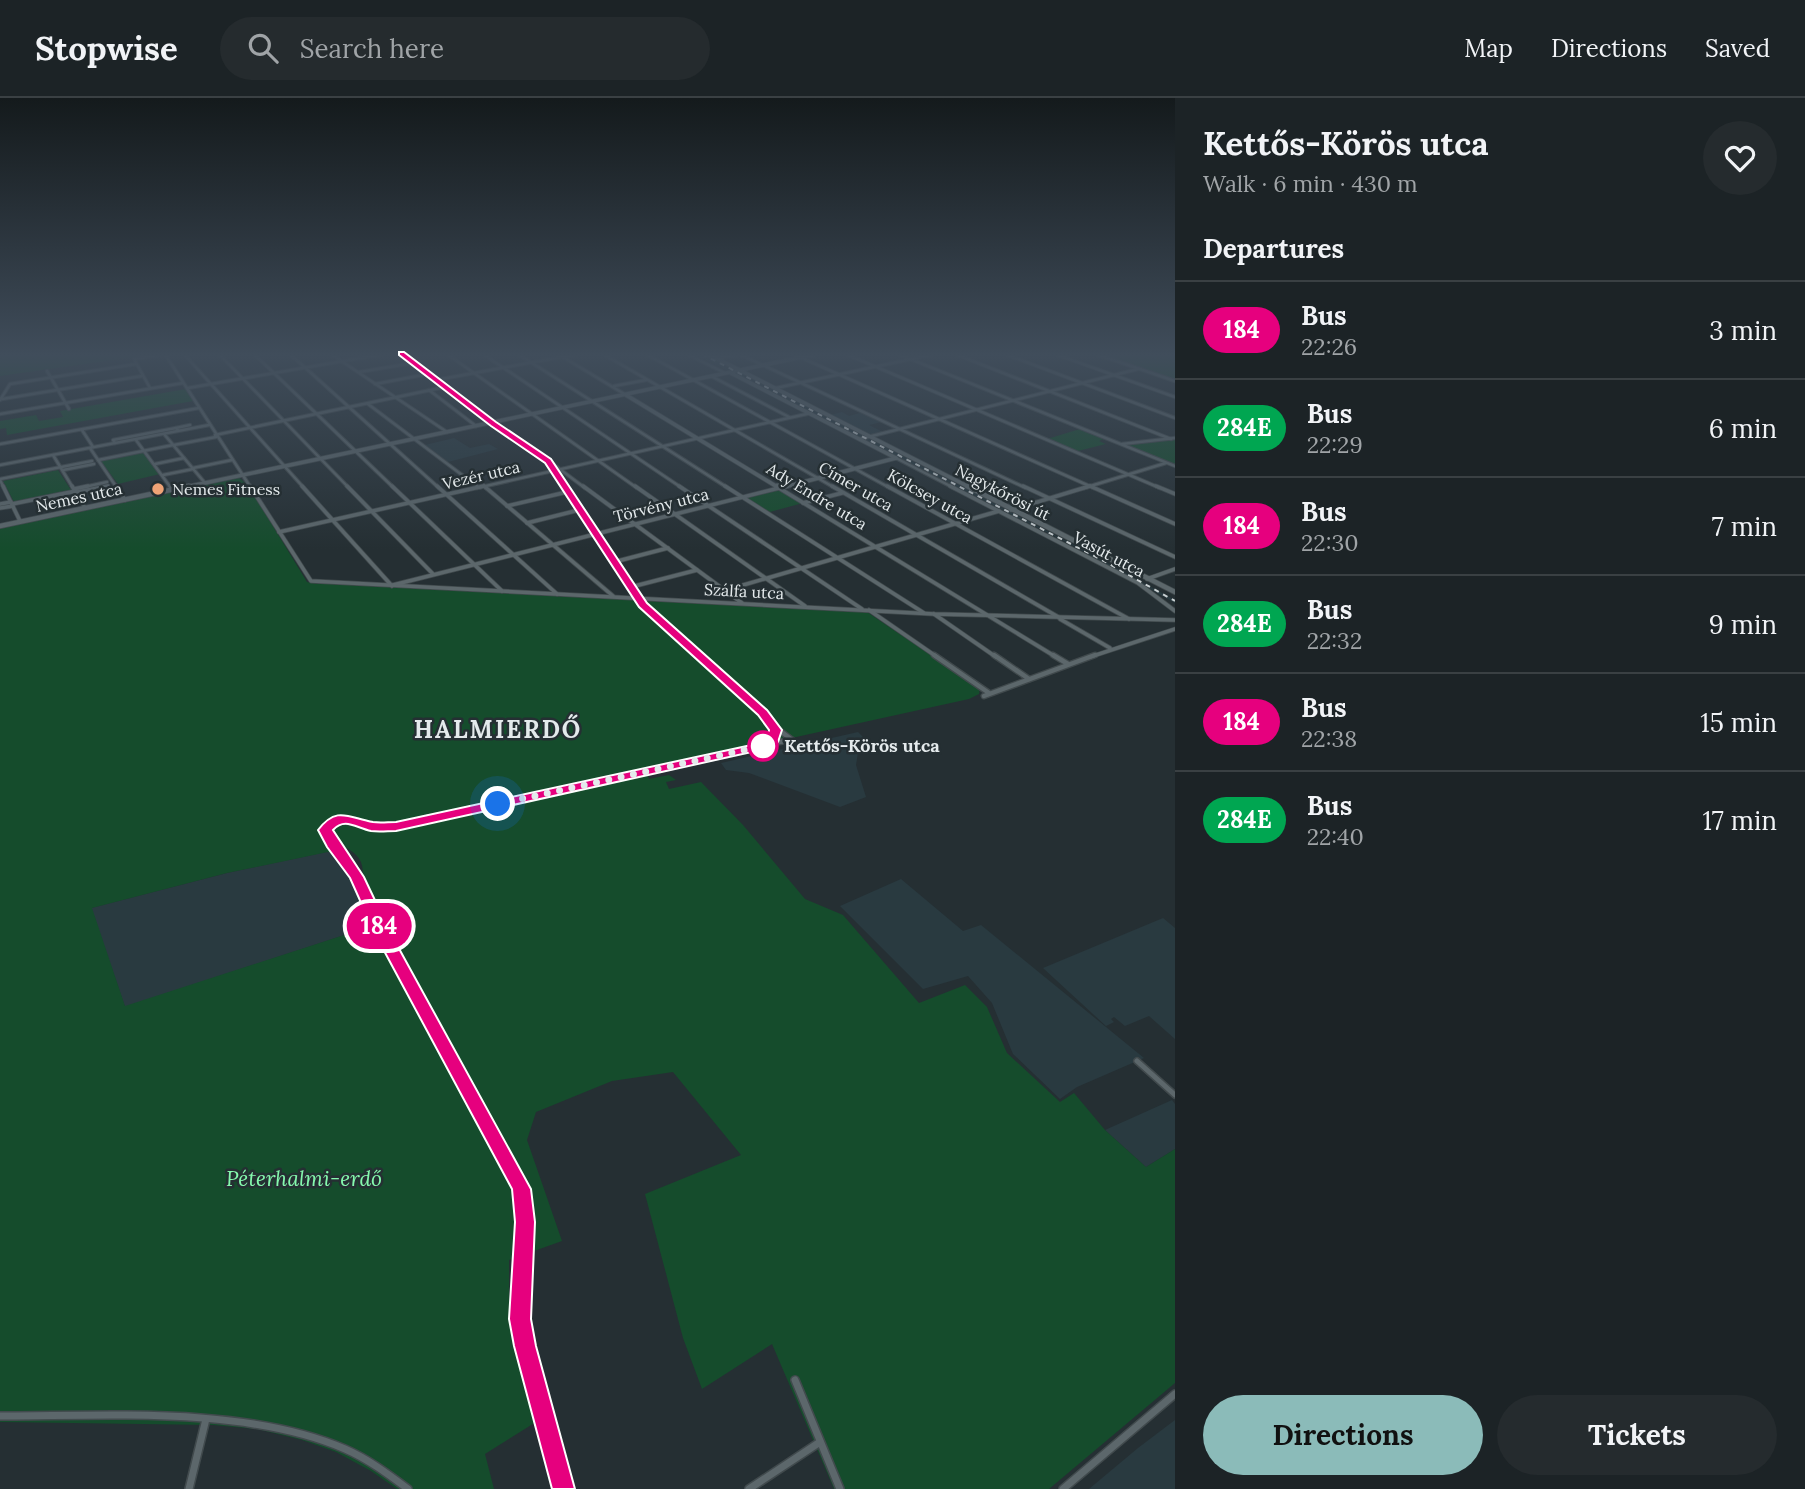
<!DOCTYPE html>
<html lang="en">
<head>
<meta charset="utf-8">
<style>
	:root { --surface:#1c2326; --page:#252b2e; --text:#f1f3f6; --muted:#a0a4a7; --line:#3a4043; --accent:#8bbbb9 }
	body { margin:0; font-family:Lora,serif; background:var(--page); color:var(--text); height:100vh; display:flex; flex-direction:column; font-size:26px; white-space:nowrap }
	* { box-sizing:border-box; margin:0 }
	p { font-size:23px; color:var(--muted) }
	.icon { flex:none; width:38px; height:38px; fill:none; stroke:currentColor; stroke-width:2; stroke-linecap:round; stroke-linejoin:round }
	.map { position:relative; flex:1; overflow:hidden }
	.drawer { display:flex; flex-direction:column; background:var(--surface); width:630px }
	.drawer>* { flex:none }
	.badge { padding:0 14px; border-radius:23px; font-size:24px; line-height:46px }
	.you { position:absolute; width:35px; height:35px; margin:-18px; border:5px solid #fff; border-radius:50%; background:#1a73e8; box-shadow:0 0 0 10px #1a73e833 }
	.map>.badge { position:absolute; translate:-50% -50%; box-shadow:0 0 0 4px #fff }
	h2 { padding:0 28px; font-size:26px; line-height:63px }
	.round { display:grid; place-items:center; flex:none; width:74px; height:74px; border-radius:37px; background:var(--page) }
	.headline { display:flex; align-items:center; justify-content:space-between; height:119px; padding:0 28px }
	h1 { font-size:33px; font-weight:800; line-height:52px }
	.action { display:flex; gap:14px; margin-top:auto; padding:14px 28px }
	.action a { flex:1; height:80px; border-radius:42px; background:var(--accent); color:#111; font-size:28px; font-weight:800; line-height:80px; text-align:center }
	.action a+a { background:var(--page); color:var(--text) }
	ul { padding:0; list-style:none }
	li { display:flex; align-items:center; gap:21px; height:98px; padding:0 28px; border-top:2px solid var(--line) }
	li div { flex:1 }
	li b { display:block; font-size:26px }
	li em { font-style:normal }
	li .badge { min-width:77px; font-weight:700; text-align:center }
	header { display:flex; align-items:center; gap:42px; box-sizing:border-box; height:98px; padding:0 35px; background:var(--surface); border-bottom:2px solid var(--line) }
	header strong { font-size:33px }
	nav { display:flex; gap:38px; margin-inline-start:auto; font-size:24px }
	.search { width:490px; height:63px; background:var(--page); display:flex; align-items:center; gap:18px; box-sizing:border-box; padding:0 24px; border-radius:38px; color:var(--muted); font-size:26px }
	main { display:flex; flex:1; min-height:0 }
	.map>svg:first-child { display:block }
	.built { fill:#293a40 }
	.green { fill:#154c2c; fill-rule:evenodd }
	.lines { fill:none; stroke-linecap:round; stroke-linejoin:round }
	.street-far4-casing { stroke:#414a4d; stroke-width:4.5 }
	.street-far3-casing { stroke:#414a4d; stroke-width:5 }
	.street-far2-casing { stroke:#414a4d; stroke-width:7 }
	.street-far1-casing { stroke:#414a4d; stroke-width:8 }
	.street-casing { stroke:#414a4d; stroke-width:10 }
	.secondary-far4-casing { stroke:#414a4d; stroke-width:5 }
	.secondary-far3-casing { stroke:#414a4d; stroke-width:6 }
	.secondary-far2-casing { stroke:#414a4d; stroke-width:8 }
	.secondary-far1-casing { stroke:#414a4d; stroke-width:9 }
	.secondary-casing { stroke:#414a4d; stroke-width:10 }
	.street-far4 { stroke:#5c676b; stroke-width:2.5 }
	.street-far3 { stroke:#5c676b; stroke-width:3.5 }
	.street-far2 { stroke:#5c676b; stroke-width:4.5 }
	.street-far1 { stroke:#5c676b; stroke-width:5 }
	.street { stroke:#5c676b; stroke-width:7 }
	.secondary-far4 { stroke:#5c676b; stroke-width:3.5 }
	.secondary-far3 { stroke:#5c676b; stroke-width:4.5 }
	.secondary-far2 { stroke:#5c676b; stroke-width:5 }
	.secondary-far1 { stroke:#5c676b; stroke-width:6 }
	.secondary { stroke:#5c676b; stroke-width:8 }
	.rail { stroke:#c8cfd1; stroke-width:2; stroke-dasharray:5 5; stroke-linecap:butt }
	.line { fill:#e6007e; stroke:#fff; stroke-width:2 }
	.walk { stroke:#e4eaec; stroke-width:7; stroke-dasharray:0 12.6 }
	.poi-dot { fill:#efa376; stroke:#252f33; stroke-width:2.5 }
	.stop-dot { fill:#fff; stroke:#e6007e; stroke-width:3.5 }
	.labels { text-anchor:middle; stroke-width:5; stroke-linejoin:round; paint-order:stroke }
	.far-street-label { font-size:16px; fill:#e4eaec; stroke:#252f33 }
	.far-poi-label { font-size:16px; fill:#e4eaec; stroke:#252f33; text-anchor:start }
	.stop-label { font-size:18px; font-weight:bold; fill:#e4eaec; stroke:#252f33; text-anchor:start }
	.near-park-label { font-size:21px; font-style:italic; fill:#85f9ae; stroke:#252f33 }
	.district-label { font-size:24px; font-weight:bold; letter-spacing:2px; fill:#e4eaec; stroke:#252f33 }
</style>
</head>
<body>
<header>
<strong>Stopwise</strong>
<div class="search"><svg class="icon" aria-label="search" viewBox="0 0 24 24"><circle cx="10" cy="10" r="6"/><path d="M15 15l6 6"/></svg>Search here</div>
<nav><a>Map</a><a>Directions</a><a>Saved</a></nav>
</header>
<main>
<div class="map">
<svg width="1175" height="1391" viewBox="0 0 1175 1391">
	<rect width="100%" height="100%" fill="#252f33"/>
	<g class="built">
		<polygon points="695,256 705,256 717,262 1074,447 1175,502 1175,505 1072,447"/>
		<polygon points="842,314 849,318 863,314 882,324 869,327 883,334 869,337 830,317"/>
		<polygon points="454,340 470,350 489,346 498,351 448,364 425,347"/>
		<polygon points="858,634 866,642 859,649 856,667 866,699 840,709 749,675 726,672 721,665"/>
		<polygon points="331,753 335,761 338,761 343,768 375,827 125,909 91,810 227,775"/>
		<polygon points="901,781 963,833 981,827 1144,960 1077,989 1060,1001 1013,956 992,905 968,878 923,891 840,808"/>
		<polygon points="1163,820 1175,830 1175,941 1149,918 1125,928 1114,919 1111,921 1114,924 1106,928 1043,870"/>
		<polygon points="1172,1002 1175,1006 1175,1051 1146,1069 1105,1032"/>
		<polygon points="1175,1322 1175,1391 1089,1391 1138,1350"/>
	</g>
	<g class="green">
		<polygon points="0,256 156,256 0,278"/>
		<polygon points="1094,256 1175,256 1175,284"/>
		<polygon points="186,291 193,303 7,337 6,330 0,331 0,323 36,317 39,323 63,319 60,313"/>
		<polygon points="1080,331 1104,341 1099,343 1106,346 1078,353 1047,341"/>
		<polygon points="1175,340 1175,369 1119,347"/>
		<polygon points="143,353 160,376 118,386 100,362"/>
		<polygon points="58,372 71,392 14,404 3,383"/>
		<path d="M238,379L248,387L307,484L312,485L867,514L980,590L979,596L969,601L646,672L649,681L669,677L676,682L666,684L669,691L701,684L743,727L805,801L843,817L919,905L965,887L987,909L1007,955L1060,1004L1074,995L1105,1032L1146,1069L1175,1051V1285L1049,1391H834L772,1246L702,1291L683,1240L645,1096L741,1057L673,974L612,983L536,1014L527,1042L562,1143L509,1162V1223L536,1324L485,1356L494,1391H397L371,1373L336,1354L302,1342L257,1331L213,1327L0,1324V429ZM347,750C363,760 365,769 361,787L355,789L375,827L125,908L92,810L227,775Z"/>
		<polygon points="779,390 803,405 766,415 743,399"/>
	</g>
	<g class="lines">
		<g class="street-far4-casing">
			<g id="street-far4">
				<polyline points="165,256 251,390"/>
				<polyline points="184,256 304,390"/>
				<polyline points="219,256 349,390"/>
				<polyline points="254,256 394,390"/>
				<polyline points="290,256 439,390"/>
				<polyline points="331,256 447,334"/>
				<polyline points="447,256 637,390"/>
				<polyline points="483,256 682,390"/>
				<polyline points="518,256 728,390"/>
				<polyline points="558,256 626,297"/>
				<polyline points="603,256 835,390"/>
				<polyline points="646,256 890,390"/>
				<polyline points="687,256 725,275"/>
				<polyline points="739,256 1026,390"/>
				<polyline points="793,256 1094,390"/>
				<polyline points="846,256 1160,390"/>
				<polyline points="898,256 1175,368"/>
				<polyline points="955,256 1171,341"/>
				<polyline points="1005,256 1175,320"/>
				<polyline points="1055,256 1175,299"/>
				<polyline points="1096,256 1175,283"/>
				<polyline points="717,260 740,256"/>
				<polyline points="47,273 69,311"/>
				<polyline points="359,274 413,265"/>
				<polyline points="711,278 789,319"/>
				<polyline points="436,282 577,256"/>
				<polyline points="375,286 428,276"/>
				<polyline points="614,288 646,282"/>
				<polyline points="150,290 134,261 164,256"/>
				<polyline points="188,290 383,256"/>
				<polyline points="776,290 934,256"/>
				<polyline points="429,292 476,328"/>
				<polyline points="2,301 142,278"/>
				<polyline points="0,302 10,286 136,266"/>
				<polyline points="368,306 478,389"/>
				<polyline points="0,316 183,285"/>
				<polyline points="82,332 93,349"/>
				<polyline points="178,332 176,330 190,327"/>
				<polyline points="164,336 205,385"/>
				<polyline points="215,337 445,289"/>
				<polyline points="860,341 1138,271"/>
				<polyline points="136,342 171,390"/>
				<polyline points="115,345 113,342 176,330"/>
				<polyline points="0,346 199,310"/>
				<polyline points="1122,346 1175,340"/>
				<polyline points="174,347 216,339"/>
				<polyline points="90,350 117,390"/>
				<polyline points="53,357 73,390"/>
				<polyline points="896,360 954,390"/>
				<polyline points="98,362 173,347"/>
				<polyline points="549,363 585,390"/>
				<polyline points="155,366 184,360"/>
				<polyline points="0,367 209,327"/>
				<polyline points="193,370 232,362"/>
				<polyline points="63,372 94,366"/>
				<polyline points="163,377 193,371"/>
				<polyline points="0,381 92,363"/>
				<polyline points="0,382 4,390"/>
				<polyline points="484,388 486,390"/>
				<polyline points="80,390 107,384"/>
				<polyline points="99,390 108,388"/>
				<polyline points="477,390 811,315"/>
				<polyline points="1084,390 1166,365"/>
			</g>
		</g>
		<g class="street-far3-casing">
			<g id="street-far3">
				<polyline points="3,388 20,423"/>
				<polyline points="72,388 85,410"/>
				<polyline points="116,388 125,402"/>
				<polyline points="170,388 173,392"/>
				<polyline points="250,388 311,483 934,516 1175,522"/>
				<polyline points="302,388 392,488"/>
				<polyline points="347,388 433,476"/>
				<polyline points="392,388 502,493"/>
				<polyline points="437,388 557,496"/>
				<polyline points="484,388 613,498"/>
				<polyline points="583,388 742,505"/>
				<polyline points="635,388 805,508"/>
				<polyline points="679,388 862,511"/>
				<polyline points="725,388 924,515"/>
				<polyline points="832,388 1060,520"/>
				<polyline points="887,388 1129,521"/>
				<polyline points="950,388 1138,485 1175,513"/>
				<polyline points="1023,388 1175,459"/>
				<polyline points="1090,388 1175,426"/>
				<polyline points="1156,388 1175,396"/>
				<polyline points="74,391 88,388"/>
				<polyline points="77,394 108,388"/>
				<polyline points="803,405 842,395"/>
				<polyline points="0,406 11,404"/>
				<polyline points="12,406 76,393"/>
				<polyline points="507,408 567,394"/>
				<polyline points="0,410 13,408"/>
				<polyline points="1011,412 1090,388"/>
				<polyline points="527,425 579,412"/>
				<polyline points="279,434 484,388"/>
				<polyline points="614,464 668,450"/>
				<polyline points="1147,481 1175,471"/>
				<polyline points="393,487 779,390 1056,559"/>
				<polyline points="631,489 697,472"/>
				<polyline points="726,492 999,413"/>
				<polyline points="869,512 937,559"/>
				<polyline points="934,516 996,559"/>
				<polyline points="1060,521 1110,550"/>
				<polyline points="1090,559 1175,531"/>
			</g>
		</g>
		<g class="street-far2-casing">
			<g id="street-far2">
				<polyline points="934,557 989,595"/>
				<polyline points="994,557 1029,581"/>
				<polyline points="1053,557 1068,566"/>
				<polyline points="984,598 1095,557"/>
				<polyline points="775,629 799,647"/>
				<polyline points="766,646 792,642"/>
			</g>
		</g>
		<g class="street-far1-casing">
			<polyline id="street-far1" points="1137,963 1175,997"/>
		</g>
		<g class="street-casing">
			<g id="street">
				<polyline points="795,1282 840,1391"/>
				<path d="M0,1318C107,1318 246,1308 345,1351C368,1361 388,1376 408,1391"/>
				<polyline points="189,1391 206,1321"/>
				<polyline points="749,1391 820,1344"/>
				<polyline points="1063,1391 1175,1296"/>
			</g>
		</g>
		<g class="secondary-far4-casing">
			<g id="secondary-far4">
				<polyline points="401,256 548,363 566,390"/>
				<polyline points="708,256 971,390"/>
				<polyline points="731,275 896,360"/>
				<polyline points="626,297 779,390"/>
				<polyline points="181,390 816,256"/>
				<polyline points="780,390 896,360"/>
			</g>
		</g>
		<g class="secondary-far3-casing">
			<g id="secondary-far3">
				<polyline points="565,388 643,507 700,559"/>
				<polyline points="776,388 787,388"/>
				<polyline points="967,388 1175,494"/>
				<polyline points="0,428 189,388"/>
			</g>
		</g>
		<g class="secondary-far2-casing">
			<polyline id="secondary-far2" points="353,773 332,746 326,732 339,722 389,729 761,649 773,641 776,632 762,615 698,557"/>
		</g>
		<g class="secondary-far1-casing">
			<polyline id="secondary-far1" points="351,772 383,836 497,1046"/>
		</g>
		<g class="secondary-casing">
			<polyline id="secondary" points="496,1044 521,1091 525,1124 520,1221 564,1391"/>
		</g>
		<use href="#street-far4" class="street-far4"/>
		<use href="#street-far3" class="street-far3"/>
		<use href="#street-far2" class="street-far2"/>
		<use href="#street-far1" class="street-far1"/>
		<use href="#street" class="street"/>
		<use href="#secondary-far4" class="secondary-far4"/>
		<use href="#secondary-far3" class="secondary-far3"/>
		<use href="#secondary-far2" class="secondary-far2"/>
		<use href="#secondary-far1" class="secondary-far1"/>
		<use href="#secondary" class="secondary"/>
		<polyline class="rail" points="702,256 1102,462 1175,503"/>
	</g>
	<linearGradient id="sky" x2="0" y2="1"><stop stop-color="#141a1c"/><stop offset="0.57" stop-color="#404d5b"/><stop offset="1" stop-color="#404d5b" stop-opacity="0"/></linearGradient>
	<rect width="1175" height="451" fill="url(#sky)"/>
	<path class="line" d="M399,254H404L496,324L551,361L647,505L767,612L782,632L778,644L765,651L396,733C388,733 379,734 371,733C356,730 345,719 333,732L364,779L391,836L531,1091L535,1124L531,1221L536,1248L575,1391H552L514,1248L509,1221L515,1124L512,1091L375,836L350,780L327,749L318,732C337,707 349,720 373,724C380,725 388,724 396,724L756,646L768,639L769,632L758,617L639,509L545,365L491,328L399,257Z"/>
	<g class="lines">
		<polyline class="walk" points="498,706 763,648"/>
	</g>
	<circle class="poi-dot" cx="158" cy="391" r="7"/>
	<circle class="stop-dot" cx="763" cy="648" r="14"/>
	<g class="labels">
		<g class="far-street-label">
			<text transform="translate(481 377) rotate(-13)" y="6">Vezér utca</text>
			<text transform="translate(856 388) rotate(30)" y="6">Címer utca</text>
			<text transform="translate(1003 394) rotate(27)" y="6">Nagykőrösi út</text>
			<text transform="translate(817 398) rotate(31)" y="6">Ady Endre utca</text>
			<text transform="translate(930 398) rotate(29)" y="6">Kölcsey utca</text>
			<text transform="translate(79 399) rotate(-12)" y="6">Nemes utca</text>
			<text transform="translate(661 407) rotate(-14)" y="6">Törvény utca</text>
			<text transform="translate(1109 456) rotate(28)" y="6">Vasút utca</text>
			<text transform="translate(744 493) rotate(3)" y="6">Szálfa utca</text>
		</g>
		<g class="far-poi-label">
			<text x="172" y="397">Nemes Fitness</text>
		</g>
		<g class="stop-label">
			<text x="784" y="654">Kettős-Körös utca</text>
		</g>
		<g class="near-park-label">
			<text x="304" y="1088">Péterhalmi-erdő</text>
		</g>
		<g class="district-label">
			<text x="498" y="640">HALMIERDŐ</text>
		</g>
	</g>
</svg>
<div class="you" style="left:498px;top:706px"></div>
<b class="badge" style="left:379px;top:828px;background:#e6007e;color:#fff">184</b>
</div>
<section class="drawer">
<div class="headline"><div><h1>Kettős-Körös utca</h1><p>Walk · 6 min · 430 m</p></div><a class="round"><svg class="icon" aria-label="heart" viewBox="0 0 24 24"><path d="M12 20l-8-8c-3-5 5-10 8-4 3-6 11-1 8 4z"/></svg></a></div>
<h2>Departures</h2>
<ul>
<li><span class="badge" style="background:#e6007e;color:#fff">184</span><div><b>Bus</b><p>22:26</p></div><em>3 min</em></li>
<li><span class="badge" style="background:#00a651;color:#fff">284E</span><div><b>Bus</b><p>22:29</p></div><em>6 min</em></li>
<li><span class="badge" style="background:#e6007e;color:#fff">184</span><div><b>Bus</b><p>22:30</p></div><em>7 min</em></li>
<li><span class="badge" style="background:#00a651;color:#fff">284E</span><div><b>Bus</b><p>22:32</p></div><em>9 min</em></li>
<li><span class="badge" style="background:#e6007e;color:#fff">184</span><div><b>Bus</b><p>22:38</p></div><em>15 min</em></li>
<li><span class="badge" style="background:#00a651;color:#fff">284E</span><div><b>Bus</b><p>22:40</p></div><em>17 min</em></li>
</ul>
<div class="action"><a>Directions</a><a>Tickets</a></div>
</section>
</main>
</body>
</html>
